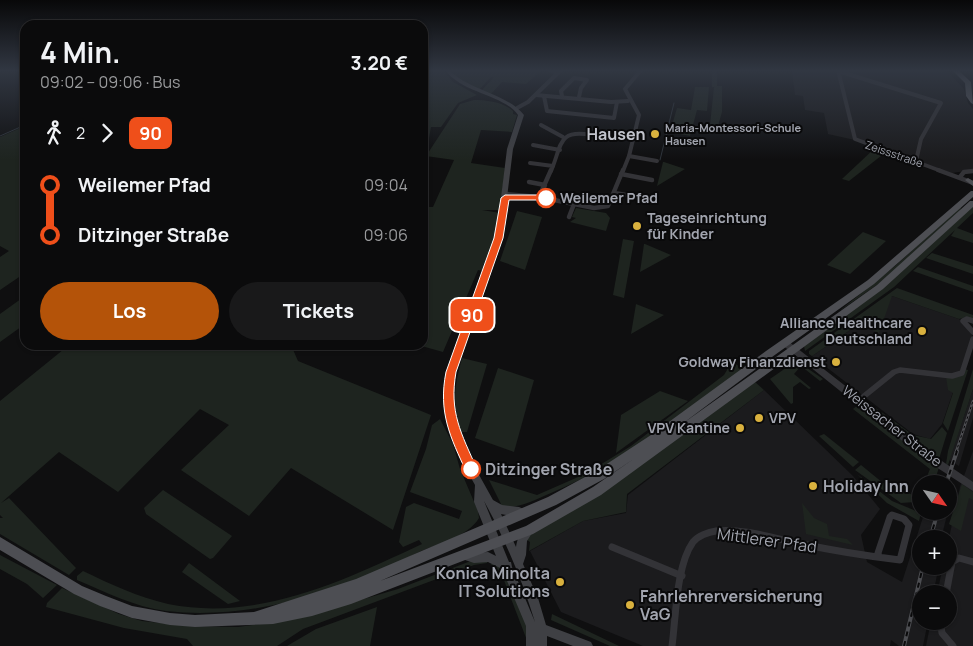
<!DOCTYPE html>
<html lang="de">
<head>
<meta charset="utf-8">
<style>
	:root { --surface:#0b0b0c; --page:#19191a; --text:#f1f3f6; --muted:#9a9b9d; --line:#2b2b2d; --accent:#b45309 }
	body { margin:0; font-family:Manrope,sans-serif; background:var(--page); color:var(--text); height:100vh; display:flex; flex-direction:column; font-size:19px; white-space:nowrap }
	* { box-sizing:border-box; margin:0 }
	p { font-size:16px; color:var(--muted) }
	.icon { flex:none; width:28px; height:28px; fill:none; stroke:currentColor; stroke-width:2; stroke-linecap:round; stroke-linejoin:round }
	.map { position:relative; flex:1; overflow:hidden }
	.details { position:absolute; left:20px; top:20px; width:408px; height:330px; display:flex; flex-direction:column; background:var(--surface); border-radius:15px; box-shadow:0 1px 4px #0004,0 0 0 1px var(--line) }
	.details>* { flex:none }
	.badge { padding:0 10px; border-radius:8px; font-size:18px; line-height:32px }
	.needle { width:32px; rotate:124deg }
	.tools { position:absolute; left:912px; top:475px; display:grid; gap:10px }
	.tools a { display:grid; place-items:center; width:45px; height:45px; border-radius:50%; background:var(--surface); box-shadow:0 1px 4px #0004,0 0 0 1px var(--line); font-size:25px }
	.map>.badge { position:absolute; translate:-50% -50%; box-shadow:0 0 0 2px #fff }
	.legs { display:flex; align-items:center; gap:8px; height:55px; padding:0 20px; font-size:16px }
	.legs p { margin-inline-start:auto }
	.overview { display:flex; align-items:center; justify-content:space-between; height:85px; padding:0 20px }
	h1 { font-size:28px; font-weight:700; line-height:38px }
	.primary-button { display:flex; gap:10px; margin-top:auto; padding:10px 20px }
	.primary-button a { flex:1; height:58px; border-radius:30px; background:var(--accent); color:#fff; font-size:20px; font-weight:700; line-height:58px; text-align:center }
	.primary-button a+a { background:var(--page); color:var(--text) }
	ul { padding:0 20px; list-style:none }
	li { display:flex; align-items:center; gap:18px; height:50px; font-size:19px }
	li i { display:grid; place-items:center; width:8px; height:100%; margin:0 6px; background:currentColor }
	li i::after { content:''; width:12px; height:12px; margin:-6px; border:4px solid; border-radius:50%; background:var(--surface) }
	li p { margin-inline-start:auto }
	li:first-child i { background:linear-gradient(#0000 50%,currentColor 0) }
	li:last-child i { background:linear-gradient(currentColor 50%,#0000 0) }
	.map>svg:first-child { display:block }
	.built { fill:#1b1b1d }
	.green { fill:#1e241f }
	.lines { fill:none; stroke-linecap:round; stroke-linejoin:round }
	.stream { stroke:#2e343b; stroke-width:1 }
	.minor-far3 { stroke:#333337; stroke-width:4 }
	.minor-far2 { stroke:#333337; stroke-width:4.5 }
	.minor-far1 { stroke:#333337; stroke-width:5.5 }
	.minor { stroke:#333337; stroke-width:7 }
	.tertiary { fill:#333337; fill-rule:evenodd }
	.secondary { fill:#3f4044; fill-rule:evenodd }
	.primary { fill:#4d4e53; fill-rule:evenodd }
	.motorway { fill:#5d5f65; fill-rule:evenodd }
	.rail-far1-casing { stroke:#4c4d51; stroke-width:2.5 }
	.rail-casing { stroke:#4c4d51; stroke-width:4 }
	.rail-far1 { stroke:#0a0a0b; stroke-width:1; stroke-dasharray:2.5; stroke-linecap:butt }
	.rail { stroke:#0a0a0b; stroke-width:2; stroke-dasharray:5; stroke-linecap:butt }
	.line-1 { fill:#ef4f1a; stroke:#fff }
	.poi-dot { fill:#d9b13e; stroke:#0a0a0b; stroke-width:2 }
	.stop-1-dot { fill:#fff; stroke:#ef4f1a; stroke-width:2.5 }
	.labels { text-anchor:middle; stroke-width:4; stroke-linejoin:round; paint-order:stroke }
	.far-poi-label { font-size:11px; font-weight:bold; fill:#a2a5af; stroke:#0a0a0b; text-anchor:start }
	.far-street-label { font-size:11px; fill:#a2a5af; stroke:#0a0a0b }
	.stop-label { font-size:14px; font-weight:bold; fill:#a2a5af; stroke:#0a0a0b; text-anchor:start }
	.poi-label { font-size:14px; font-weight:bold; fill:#a2a5af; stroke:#0a0a0b; text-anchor:end }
	.street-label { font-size:14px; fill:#a2a5af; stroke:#0a0a0b }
	.far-district-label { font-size:16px; font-weight:bold; fill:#c2c4cc; stroke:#0a0a0b }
	.near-stop-label { font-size:16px; font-weight:bold; fill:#a2a5af; stroke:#0a0a0b; text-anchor:start }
	.near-poi-label { font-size:16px; font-weight:bold; fill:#a2a5af; stroke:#0a0a0b; text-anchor:start }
	.near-street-label { font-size:16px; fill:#a2a5af; stroke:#0a0a0b }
</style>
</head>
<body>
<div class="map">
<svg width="973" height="646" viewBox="0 0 973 646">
	<rect width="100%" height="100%" fill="#0f0f10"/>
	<g class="built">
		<polygon points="792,70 946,70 964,89 968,103 973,109 973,170 952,173 855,140 828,134 824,113 805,110 803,96 795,95"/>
		<polygon points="892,296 959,319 973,334 942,424 930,439 913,434 812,356 859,324"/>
		<polygon points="973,389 973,418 959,466 949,460"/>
		<polygon points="764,390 853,476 880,509 861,535 867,562 902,582 925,511 948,511 941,539 921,539 921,566 939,566 933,594 921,594 921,621 928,621 923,646 899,646 891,640 890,646 643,646 561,612 530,551 583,521 626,513 628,495"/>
		<polygon points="973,451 973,646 926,646 931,621 949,621 949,594 937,594 943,566 949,566 949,538 960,487"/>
	</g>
	<g class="green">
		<polygon points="423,70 443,70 453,82 477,95 458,103 441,127 431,127 428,144 423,155"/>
		<polygon points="449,70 542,70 526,84 502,82 490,95 482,90 494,77 491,77 479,90 454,76"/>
		<polygon points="712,70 717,70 717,86 722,86 722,112 718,126 710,125 714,87 712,87"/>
		<polygon points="695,87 709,87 707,111 697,110 690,136 670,132 677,108 691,110"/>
		<path d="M474,100C487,100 503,102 513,111V114L517,115L512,132L481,130L471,163L505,168L500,210H482L500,213L495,247L487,272L478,270L443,352L418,345H422L423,207H433L454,160L426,156L460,104Z"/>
		<polygon points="25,126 25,273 0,290 0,257 9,251 0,246 0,137"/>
		<polygon points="875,148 886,152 849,181 842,179"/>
		<polygon points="664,162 685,169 657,186 663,162"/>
		<polygon points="962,205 960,212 881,282 838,312 895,266"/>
		<polygon points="973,206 973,213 957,228 973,234 973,243 951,236 955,230 894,287 805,351 804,346 882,288"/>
		<polygon points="576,208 606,213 610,218 606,231 570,222 576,218 572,217"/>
		<polygon points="517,211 542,217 525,270 500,261"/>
		<polygon points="863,232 886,241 850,274 827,265"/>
		<polygon points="623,239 634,241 624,298 613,295"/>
		<polygon points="644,244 645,244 671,255 640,272"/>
		<polygon points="932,253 973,266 973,274 926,258"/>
		<polygon points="918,267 973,286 973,292 913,271"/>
		<polygon points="897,288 973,315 973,319 967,317 959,319 892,296 879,333 859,324 812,356 809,354 809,351"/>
		<polygon points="25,296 25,324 0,342 0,314"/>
		<polygon points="636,304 664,315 631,334"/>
		<polygon points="69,345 291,345 298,361 431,415 393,530 291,468 249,516 181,470 229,425 200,409 118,492 59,452 1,503 9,498 76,568 69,575 0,534 0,518 3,518 0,515 0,401"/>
		<path d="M462,358L487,364L467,432H461C452,402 454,388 462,358Z"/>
		<path d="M729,358L743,370C681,414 621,464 551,493C532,501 521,508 500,507L501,504L489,480L537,495L585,474L631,446L724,375L727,370Z"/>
		<polygon points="793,363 807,368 823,379 820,381 801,366 794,374 811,388 809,389 800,382 793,387 793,403 791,404 770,379"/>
		<polygon points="498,368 534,380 514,452 475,438"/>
		<polygon points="965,369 968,370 948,431 943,423 953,393 948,390 946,377"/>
		<polygon points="973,369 973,389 948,465 946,464 948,451"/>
		<polygon points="755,382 764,390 627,494 626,512 583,521 529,551 530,542 526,539 529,535"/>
		<polygon points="660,391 688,401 616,453 621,415"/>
		<polygon points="869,403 913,435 931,439 942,427 947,433 939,459 870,406"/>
		<polygon points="858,405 939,467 934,484 924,484 930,469 853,409"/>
		<path d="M440,419L453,444L460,469L478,511L479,518C468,537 436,544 417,553C340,591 253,621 166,611C135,607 105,592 77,580V576L83,571C110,584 138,597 168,604C258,622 343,581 422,544L419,540L403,547L399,542L406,507L414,503L459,519L462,511L410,492L426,449L432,425Z"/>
		<polygon points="824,434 859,462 853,467 819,436"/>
		<polygon points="861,465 883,483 913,495 915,502 901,503 855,470"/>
		<polygon points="857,474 892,501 921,513 919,521 887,503"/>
		<polygon points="962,484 973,492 973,500 969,498 961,531 949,524"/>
		<polygon points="163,490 232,536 213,558 210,559 146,514 144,508"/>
		<polygon points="802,503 814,518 827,524 829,536 847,539 853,545 806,534"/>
		<polygon points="0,555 57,585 43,598 27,584 0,569"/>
		<polygon points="476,559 488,560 487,563 474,565 303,629 277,646 193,646 187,639 124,628 46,607 47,603 62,588 119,614 142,621 188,626 238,627 295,619 398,589"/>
		<polygon points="493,562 503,568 526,623 528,643 502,575 491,565"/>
		<polygon points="189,563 240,601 228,604 182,572"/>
		<polygon points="377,607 370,646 287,646 316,629"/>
		<polygon points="552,614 619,646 610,646 551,620"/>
	</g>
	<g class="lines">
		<g class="stream">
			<polyline points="0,136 25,125"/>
			<polyline points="660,160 674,103"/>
		</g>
		<g class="minor-far3">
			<polyline points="19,70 25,73"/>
			<polyline points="549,70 558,73"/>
			<polyline points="838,70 855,139 941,171"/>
			<polyline points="838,71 941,103 921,139 916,161"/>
			<polyline points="536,95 611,102 628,101"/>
			<polyline points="544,96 547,111 614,118 617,102"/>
			<polyline points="562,96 561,91 574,78 587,80 581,88 579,97"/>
			<polyline points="517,108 528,102 561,70"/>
			<polyline points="541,125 563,137"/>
			<polyline points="533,145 560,150"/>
			<polyline points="629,156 657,161"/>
			<polyline points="530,163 553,166"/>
			<path d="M551,171C562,146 557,129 591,135"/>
			<polyline points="623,171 629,156 639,115 625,89 641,70"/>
		</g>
		<g class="minor-far2">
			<polyline points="938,170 973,183"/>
			<polyline points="621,174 652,180"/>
			<polyline points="960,177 964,172 973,171"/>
			<polyline points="529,182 545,185"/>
			<polyline points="614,193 645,198"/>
			<polyline points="506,194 539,197 594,208 608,206 623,170"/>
			<polyline points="539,197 551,170"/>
			<polyline points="569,217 574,204"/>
		</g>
		<g class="minor-far1">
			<polyline points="973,321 967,319 963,321 973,332"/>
			<polyline points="858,401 894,372 900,370 952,376 962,373 973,339"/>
		</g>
		<g class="minor">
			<polyline points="612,547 682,576"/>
			<polyline points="946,594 952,562 959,558 973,562"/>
			<polyline points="940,621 942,633 953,646"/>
			<path d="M672,646C676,617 676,566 693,542C698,536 708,532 716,531C744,528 775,539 802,544C835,551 867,556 900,560L909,525L904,519L892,515L890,517L878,553L879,557"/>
		</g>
		<polygon class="tertiary" points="785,340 788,341 936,457 973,482 973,491 930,463 809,366 788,362 780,365 777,364 776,362 777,360 788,356 799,358 782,345 781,343 782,341"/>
		<path class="secondary" d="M445,70H449C470,91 508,94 524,115L513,149L502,238L455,372L452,404L457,429L468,455L493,500L502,505L519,507L526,510L528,513L526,516L523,518L501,514L516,547C517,539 521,529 529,525L532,527L534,530L527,541L526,555L523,564L538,598L546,625L591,642L593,646H573L547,636V646H526V626L502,569L488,562L474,563L462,559L461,555L462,551L466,550L474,553L488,552L496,556L474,502L475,485L461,460L449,429L444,404L447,372L496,238L507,149L518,115C503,94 463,94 445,70ZM484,501C505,539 522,580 535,622L512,567L511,562H509Z"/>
		<g class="primary">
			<polygon points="968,178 973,181 973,186 965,180"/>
			<path d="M971,191H973V197L874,284L772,357L682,424L877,285L970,201H973V207L883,289L601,495L533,534L351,604L312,616L273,624L195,627L170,625L132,618L100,606L74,594L0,550V537L82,586L106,596L132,606L170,613L195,615L254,612L356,579L548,497L596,471L651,435L766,351L868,280ZM635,458L593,487L526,526L380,581L556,505L604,479Z"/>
		</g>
		<polygon class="motorway" points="952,70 958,70 971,82 973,104 971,103 966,96 965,83"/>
		<g class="rail-far1-casing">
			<polyline id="rail-far1" points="956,452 973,401"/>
		</g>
		<g class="rail-casing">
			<g id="rail">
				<polyline points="946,484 957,451"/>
				<polyline points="930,539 938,511"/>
				<polyline points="904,646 923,566"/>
			</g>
		</g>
		<use href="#rail-far1" class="rail-far1"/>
		<use href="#rail" class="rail"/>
	</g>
	<linearGradient id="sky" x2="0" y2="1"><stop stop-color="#080809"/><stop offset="0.44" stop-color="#313742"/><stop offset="1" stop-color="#313742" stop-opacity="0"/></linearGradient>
	<rect width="973" height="160" fill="url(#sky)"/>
	<path class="line-1" d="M505,195H546L550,198L546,200H509L503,238L456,372C449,412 461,433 477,469L471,475L467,473C450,437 438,412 446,372L494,238L501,198Z"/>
	<g class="poi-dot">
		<circle cx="655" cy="134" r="5"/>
		<circle cx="637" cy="226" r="5"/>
		<circle cx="922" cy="331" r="5"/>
		<circle cx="836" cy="362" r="5"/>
		<circle cx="759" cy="418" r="5"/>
		<circle cx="740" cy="428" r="5"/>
		<circle cx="813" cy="486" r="5"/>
		<circle cx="560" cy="582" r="5"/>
		<circle cx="630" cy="605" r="5"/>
	</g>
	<g class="stop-1-dot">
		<circle cx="546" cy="198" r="9"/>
		<circle cx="471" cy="469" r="9"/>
	</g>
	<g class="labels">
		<g class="far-poi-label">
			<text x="665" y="132">Maria-Montessori-Schule<tspan x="665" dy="13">Hausen</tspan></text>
		</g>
		<g class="far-street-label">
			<text transform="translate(894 154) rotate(19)" y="4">Zeissstraße</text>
		</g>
		<g class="stop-label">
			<text x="560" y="203">Weilemer Pfad</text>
		</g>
		<g class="poi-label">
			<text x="647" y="223" text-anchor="start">Tageseinrichtung<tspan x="647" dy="16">für Kinder</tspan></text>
			<text x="912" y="328">Alliance Healthcare<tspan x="912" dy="16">Deutschland</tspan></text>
			<text x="826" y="367">Goldway Finanzdienst</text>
			<text x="769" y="423" text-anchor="start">VPV</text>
			<text x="730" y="433">VPV Kantine</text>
		</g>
		<g class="street-label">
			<text transform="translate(892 426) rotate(38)" y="5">Weissacher Straße</text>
		</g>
		<g class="far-district-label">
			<text x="616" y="140">Hausen</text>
		</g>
		<g class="near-stop-label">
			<text x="485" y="475">Ditzinger Straße</text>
		</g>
		<g class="near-poi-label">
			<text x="823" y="492">Holiday Inn</text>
			<text x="550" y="579" text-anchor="end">Konica Minolta<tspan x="550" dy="18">IT Solutions</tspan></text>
			<text x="640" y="602">Fahrlehrerversicherung<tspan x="640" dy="18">VaG</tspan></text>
		</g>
		<g class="near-street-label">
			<text transform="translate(767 540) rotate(8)" y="6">Mittlerer Pfad</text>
		</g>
	</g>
</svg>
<div class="tools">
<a><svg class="needle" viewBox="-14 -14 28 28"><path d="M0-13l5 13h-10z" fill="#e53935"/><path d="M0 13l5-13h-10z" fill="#9a9b9d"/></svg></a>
<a>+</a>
<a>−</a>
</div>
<b class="badge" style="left:472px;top:315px;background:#ef4f1a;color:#fff">90</b>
<section class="details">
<div class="overview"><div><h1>4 Min.</h1><p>09:02 – 09:06 · Bus</p></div><b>3.20 €</b></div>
<div class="legs"><svg class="icon" aria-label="walk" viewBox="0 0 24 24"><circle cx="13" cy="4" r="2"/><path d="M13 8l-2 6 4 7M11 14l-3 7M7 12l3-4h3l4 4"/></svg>2<svg class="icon" aria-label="forward" viewBox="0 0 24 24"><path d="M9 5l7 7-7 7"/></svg><b class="badge" style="background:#ef4f1a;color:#fff">90</b></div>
<ul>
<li><i style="color:#ef4f1a"></i><b>Weilemer Pfad</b><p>09:04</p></li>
<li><i style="color:#ef4f1a"></i><b>Ditzinger Straße</b><p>09:06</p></li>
</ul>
<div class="primary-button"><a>Los</a><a>Tickets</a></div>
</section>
</div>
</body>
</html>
